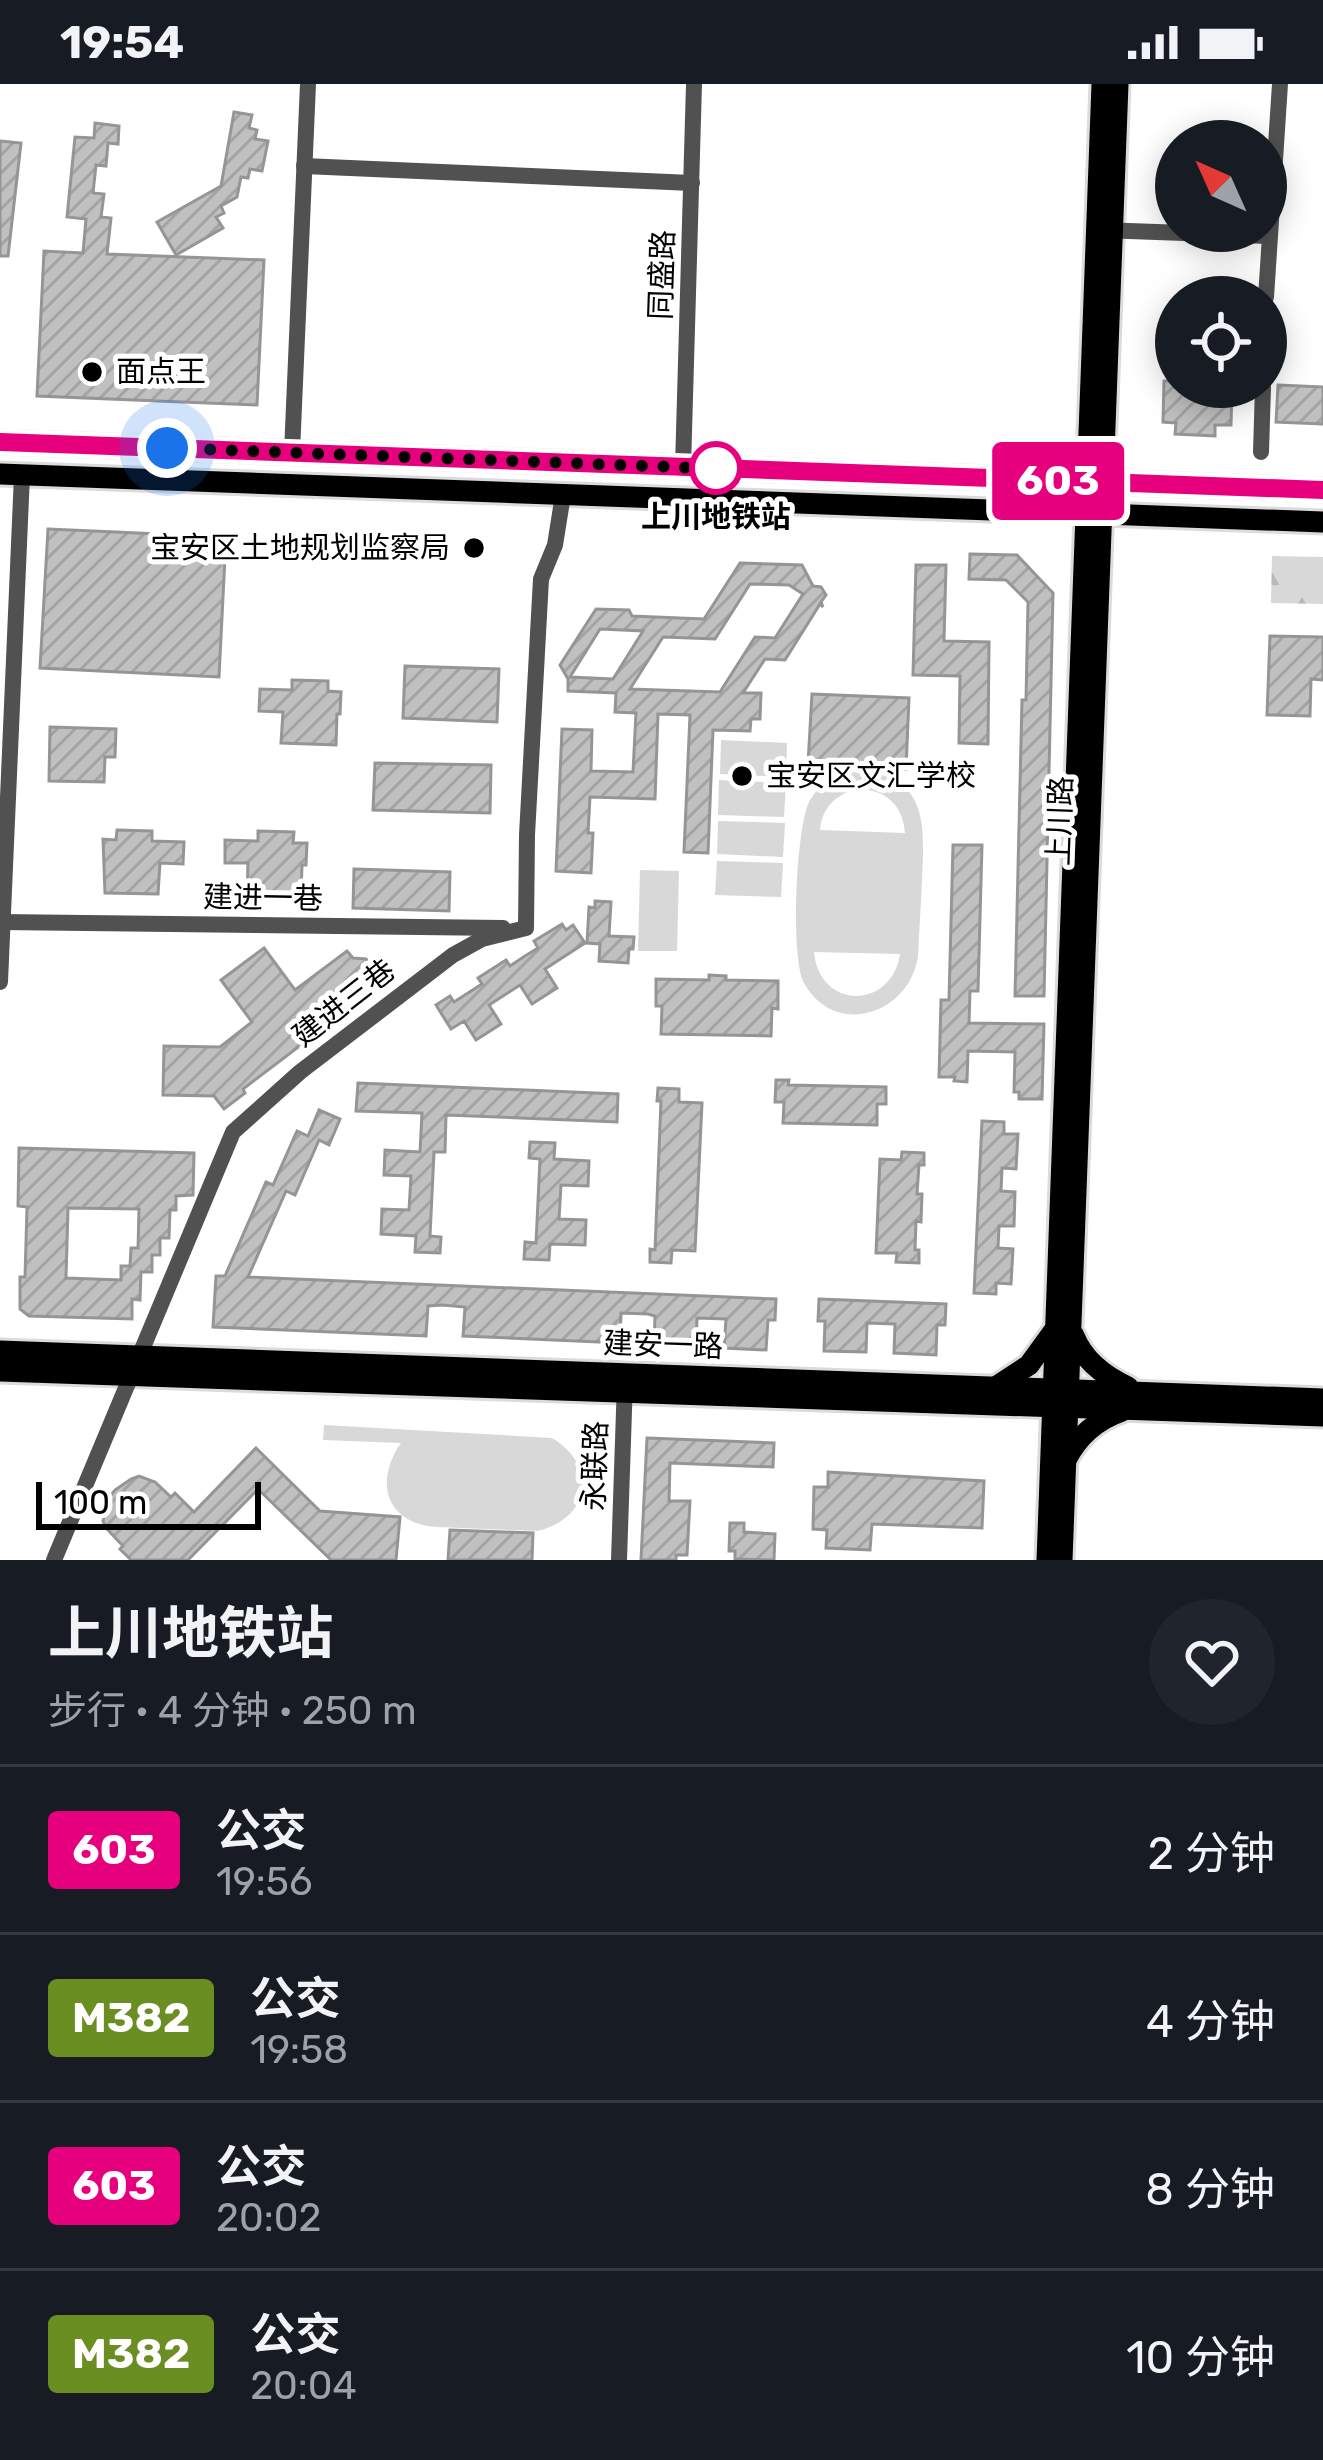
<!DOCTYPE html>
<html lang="zh">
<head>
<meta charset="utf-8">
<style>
	:root { --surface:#171b24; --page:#20242c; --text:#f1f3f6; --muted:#9ea1a6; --line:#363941 }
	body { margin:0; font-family:Rubik,"Noto Sans SC",sans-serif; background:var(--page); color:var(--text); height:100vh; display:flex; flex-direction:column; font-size:45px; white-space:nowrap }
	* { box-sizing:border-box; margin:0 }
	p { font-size:39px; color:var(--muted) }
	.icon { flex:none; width:66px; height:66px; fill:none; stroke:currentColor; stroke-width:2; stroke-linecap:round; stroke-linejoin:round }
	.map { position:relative; height:1476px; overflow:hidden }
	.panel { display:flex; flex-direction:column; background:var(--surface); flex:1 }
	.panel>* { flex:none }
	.badge { padding:0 24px; border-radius:9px; font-size:42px; line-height:78px }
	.needle { width:78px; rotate:315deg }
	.controls { position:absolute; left:1155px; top:36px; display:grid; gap:24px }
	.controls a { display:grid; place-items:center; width:132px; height:132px; border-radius:50%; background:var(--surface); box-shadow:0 6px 30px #0003; font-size:60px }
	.scale { position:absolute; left:36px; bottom:30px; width:225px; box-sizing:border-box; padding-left:12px; border:6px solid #000; border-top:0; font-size:33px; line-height:42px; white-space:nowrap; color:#000; -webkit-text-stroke:9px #fff; paint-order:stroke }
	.you { position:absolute; width:60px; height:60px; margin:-30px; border:9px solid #fff; border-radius:50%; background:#1a73e8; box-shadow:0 0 0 18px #1a73e833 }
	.map>.badge { position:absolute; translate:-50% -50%; box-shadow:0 0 0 6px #fff }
	.round { display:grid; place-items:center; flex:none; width:126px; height:126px; border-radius:63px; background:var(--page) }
	.summary { display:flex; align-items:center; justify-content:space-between; height:204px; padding:0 48px }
	h1 { font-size:57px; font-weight:700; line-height:90px }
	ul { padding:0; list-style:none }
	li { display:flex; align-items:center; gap:36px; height:168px; padding:0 48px; border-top:3px solid var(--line) }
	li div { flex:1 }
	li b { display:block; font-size:45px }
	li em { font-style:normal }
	li .badge { min-width:132px; font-weight:700; text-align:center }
	.status { display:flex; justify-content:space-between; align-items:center; height:84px; padding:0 60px; background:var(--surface); direction:ltr }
	.status svg { height:33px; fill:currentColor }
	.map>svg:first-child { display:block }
	.grass { fill:#d8d8d8; fill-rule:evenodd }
	.forest { fill:url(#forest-firs) }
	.building { fill:url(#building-hatch); stroke:#959595; stroke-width:3; fill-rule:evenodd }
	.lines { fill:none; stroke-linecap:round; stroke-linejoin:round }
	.major-casing { stroke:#dbdbdb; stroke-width:27 }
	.minor { stroke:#515151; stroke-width:16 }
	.major { stroke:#000; stroke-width:21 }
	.line-casing { stroke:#fff; stroke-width:27 }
	.line { stroke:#e6007e; stroke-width:18 }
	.walk { stroke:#000; stroke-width:12; stroke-dasharray:0 21.6 }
	.poi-dot { fill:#000; stroke:#fff; stroke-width:4.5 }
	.stop-dot { fill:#fff; stroke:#e6007e; stroke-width:6 }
	.labels { text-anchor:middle; stroke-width:10; stroke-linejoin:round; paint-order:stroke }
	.street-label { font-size:30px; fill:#000; stroke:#fff }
	.poi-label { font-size:30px; fill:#000; stroke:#fff; text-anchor:start }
	.stop-label { font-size:30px; font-weight:bold; fill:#000; stroke:#fff }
</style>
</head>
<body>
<div class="status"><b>19:54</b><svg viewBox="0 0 49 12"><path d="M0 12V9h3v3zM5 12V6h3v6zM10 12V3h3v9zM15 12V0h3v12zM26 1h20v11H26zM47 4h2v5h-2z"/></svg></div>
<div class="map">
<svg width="1323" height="1476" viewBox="0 0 1323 1476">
	<defs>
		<pattern id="forest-firs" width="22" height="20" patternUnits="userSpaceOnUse" patternTransform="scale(3)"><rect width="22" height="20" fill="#d8d8d8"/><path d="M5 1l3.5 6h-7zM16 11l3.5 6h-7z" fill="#b8b8b8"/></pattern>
		<pattern id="building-hatch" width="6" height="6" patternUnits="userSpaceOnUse" patternTransform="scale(3)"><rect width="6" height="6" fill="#c0c0c0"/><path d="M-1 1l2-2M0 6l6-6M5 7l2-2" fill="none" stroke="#a3a3a3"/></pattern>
	</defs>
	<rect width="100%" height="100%" fill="#fff"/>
	<g class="grass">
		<polygon points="721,656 787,659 786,693 720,690"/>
		<path d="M865,687C930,696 924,745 922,796C921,821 919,847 918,872C910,930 835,955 804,899C790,874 796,740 810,716C822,696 843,688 865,687ZM855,705C884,704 903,720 905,749L820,746C822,725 834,712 855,705ZM814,868L900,870V871C890,927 819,925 814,868Z"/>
		<polygon points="719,696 786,699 784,733 718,731"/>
		<polygon points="718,737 785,739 783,773 717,770"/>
		<polygon points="717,777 783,779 781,813 715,811"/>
		<polygon points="640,786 679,787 677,867 638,867"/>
		<path d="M324,1341L552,1354C599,1382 590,1435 537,1447C512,1446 486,1445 461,1444C449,1443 435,1444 423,1441C380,1430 379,1390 401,1359L323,1356Z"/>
	</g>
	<polygon class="forest" points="1272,472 1323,473 1323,520 1271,519"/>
	<g class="building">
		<polygon points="234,28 252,31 249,44 257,46 255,55 268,57 262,87 250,85 248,94 241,93 237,113 221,122 224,129 216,133 223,144 176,171 157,138 221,102"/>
		<polygon points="95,39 119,42 118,60 108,59 106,82 96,81 93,109 104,110 101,133 111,134 107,170 264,176 257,321 37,312 44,167 83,169 86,135 67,133 75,53 94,54"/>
		<polygon points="0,57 21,59 8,172 0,172"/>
		<polygon points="1164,297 1176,297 1176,303 1232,303 1231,341 1215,341 1215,352 1175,350 1176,339 1163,338"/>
		<polygon points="1278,301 1323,303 1323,340 1276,338"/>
		<polygon points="48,445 226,453 219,593 40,584"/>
		<polygon points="970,470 1017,471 1053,509 1044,912 1015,912 1022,616 1026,616 1028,518 1006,496 969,495"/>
		<path d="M740,479L802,481L813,502L821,503L826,511L821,518L823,523L820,520L785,576L765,575L743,609H761L760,635H751L750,647L713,646L708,769L684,768L690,631L658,630L655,715L590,713L588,749H593L591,789L556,787L562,645L592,646L591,687L633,688L636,629L615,628L616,609L568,607V595L560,581L596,525L629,526L632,532L704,535ZM750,500L789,501L803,510L775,554L755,553L720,608L630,605L663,553L715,555ZM600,545L643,547L613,595L570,593Z"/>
		<polygon points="916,481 946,481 944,557 989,558 988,660 959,659 960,592 913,591"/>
		<polygon points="1270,552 1323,553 1323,596 1311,595 1310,632 1267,631"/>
		<polygon points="405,582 499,585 497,638 403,634"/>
		<polygon points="292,596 328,597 328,607 341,608 340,630 337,630 336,661 281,659 283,628 259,627 260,605 292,606"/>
		<polygon points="812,610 909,614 906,685 808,680"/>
		<polygon points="50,643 116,645 115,673 105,673 104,698 49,697"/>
		<polygon points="375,679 491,681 490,729 373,726"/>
		<polygon points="117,746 152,747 152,757 184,758 183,780 160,779 158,810 105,809 103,755 116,756"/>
		<polygon points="258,747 294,748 293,759 307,759 306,781 302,781 301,812 247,811 248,779 225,779 225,756 258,757"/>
		<polygon points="953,761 982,761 978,907 970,907 969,939 1044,940 1042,1015 1019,1015 1019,1008 1014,1008 1015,968 968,967 967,998 954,997 955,993 939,993 941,916 949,916"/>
		<polygon points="354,785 450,788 449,827 353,824"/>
		<polygon points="595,817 611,818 609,852 634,853 633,865 629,865 628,879 599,877 600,860 587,859 589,823 595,824"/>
		<polygon points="562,840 566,846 573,841 585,859 545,885 557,904 532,920 520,901 489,921 501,940 476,956 464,937 451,945 436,921 450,912 454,918 482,900 478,894 506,876 510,882 525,872 538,864 534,857"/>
		<polygon points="264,864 295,906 347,867 353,874 366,875 384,898 243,1005 245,1009 224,1025 214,1012 163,1011 164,962 220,963 252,938 221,896"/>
		<polygon points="709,891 726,892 726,896 778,897 778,925 772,924 771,952 661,950 662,922 656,922 656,895 709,896"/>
		<polygon points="776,996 789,996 788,1001 886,1003 886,1020 877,1020 877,1041 783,1039 784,1018 775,1018"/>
		<polygon points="358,999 618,1010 617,1038 446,1031 445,1068 434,1068 430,1152 441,1153 440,1169 415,1168 416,1152 381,1150 382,1125 409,1126 411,1092 384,1091 385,1066 420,1068 422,1029 356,1027"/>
		<polygon points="658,1004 679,1005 679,1018 702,1019 695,1167 672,1166 671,1179 650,1178 650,1165 655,1166 661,1017 657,1017"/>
		<polygon points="319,1026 340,1035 329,1061 319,1056 295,1111 286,1107 248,1193 776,1215 775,1236 768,1236 766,1266 724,1264 726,1235 697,1234 696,1264 654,1262 655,1232 648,1230 621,1229 620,1259 463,1252 465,1223 442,1221 428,1222 426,1252 213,1243 216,1192 225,1192 266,1098 273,1101 297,1047 308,1052"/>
		<polygon points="982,1037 1004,1038 1004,1050 1018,1050 1016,1085 1002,1084 1001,1107 1015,1108 1014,1142 999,1142 998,1164 1013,1165 1011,1200 996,1199 996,1210 974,1209"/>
		<polygon points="530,1058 555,1059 554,1075 589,1077 588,1102 561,1101 559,1135 586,1136 585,1161 550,1160 549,1176 524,1175 525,1158 536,1159 540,1075 529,1074"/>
		<path d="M19,1064L194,1069L193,1111L176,1112V1126H170L169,1154H160V1171H152V1188H141L140,1216L132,1215V1235L29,1232L20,1225V1193H25L27,1123L18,1122ZM68,1124L139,1125L138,1164H131L130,1182H121V1196L66,1194Z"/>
		<polygon points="902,1068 924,1069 924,1081 919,1081 917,1110 922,1110 921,1138 916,1137 915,1166 919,1166 919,1179 896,1178 897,1169 876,1169 880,1075 901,1076"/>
		<polygon points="819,1215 946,1220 945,1241 937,1241 936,1271 894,1269 895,1240 867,1239 866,1268 824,1267 825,1237 818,1237"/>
		<polygon points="647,1354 774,1359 773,1383 670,1379 669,1417 690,1417 687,1471 676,1471 676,1476 641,1476"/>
		<polygon points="256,1364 320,1427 400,1433 396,1476 331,1476 258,1405 188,1476 131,1476 120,1465 123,1462 106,1444 103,1437 107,1416 115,1406 131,1395 139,1392 155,1398 171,1413 175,1409 194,1428"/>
		<polygon points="828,1388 984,1397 982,1444 872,1440 870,1466 826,1464 827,1446 813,1445 814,1403 828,1403"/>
		<polygon points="730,1439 744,1439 744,1448 775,1450 774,1476 735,1475 735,1467 729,1467"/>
		<polygon points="450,1446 533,1449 532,1476 448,1476"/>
	</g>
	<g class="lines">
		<g class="major-casing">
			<g id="major">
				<polyline points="0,358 1323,406"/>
				<polyline points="0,390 1323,438"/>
				<path d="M1074,1252C1084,1277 1104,1292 1128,1303"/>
				<polyline points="0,1267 1323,1315"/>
				<polyline points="0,1287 1323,1332"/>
				<polyline points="994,1304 1029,1281 1053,1248"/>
				<path d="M1066,1376C1078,1352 1096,1336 1122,1327"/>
				<polyline points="1047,1476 1102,0"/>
				<polyline points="1062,1476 1118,0"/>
			</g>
		</g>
		<g class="minor">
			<polyline points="304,82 692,99"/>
			<polyline points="1101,146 1268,152"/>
			<polyline points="1266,213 1280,0"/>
			<polyline points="292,368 308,0"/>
			<polyline points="1261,368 1263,303"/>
			<polyline points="683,383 694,0"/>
			<polyline points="0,838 503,844"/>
			<polyline points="0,898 22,391"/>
			<polyline points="54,1476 233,1048 300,988 453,871 482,855 526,844 527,751 541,495 555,461 563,411"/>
			<polyline points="619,1476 625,1297"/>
		</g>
		<use href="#major" class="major"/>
	</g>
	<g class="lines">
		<g class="line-casing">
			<polyline id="line" points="0,358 1323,406"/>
		</g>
		<use href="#line" class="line"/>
		<polyline class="walk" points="167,364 728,385 716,384"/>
	</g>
	<g class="poi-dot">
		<circle cx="92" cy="288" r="12"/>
		<circle cx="474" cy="464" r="12"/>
		<circle cx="742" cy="692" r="12"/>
	</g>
	<circle class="stop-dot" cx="716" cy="384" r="24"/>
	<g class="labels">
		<g class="street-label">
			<text transform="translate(662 191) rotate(-88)" y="10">同盛路</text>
			<text transform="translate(1060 737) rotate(-88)" y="10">上川路</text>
			<text transform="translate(263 814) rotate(1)" y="10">建进一巷</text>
			<text transform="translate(344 919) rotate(-38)" y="10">建进三巷</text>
			<text transform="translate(663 1261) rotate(2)" y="10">建安一路</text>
			<text transform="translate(595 1382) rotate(-88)" y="10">永联路</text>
		</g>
		<g class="poi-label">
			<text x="116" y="298">面点王</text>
			<text x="450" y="474" text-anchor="end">宝安区土地规划监察局</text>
			<text x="766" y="702">宝安区文汇学校</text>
		</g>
		<g class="stop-label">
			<text x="716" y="443">上川地铁站</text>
		</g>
	</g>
</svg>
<div class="controls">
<a><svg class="needle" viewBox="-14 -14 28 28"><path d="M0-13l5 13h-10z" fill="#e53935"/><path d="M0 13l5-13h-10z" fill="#9ea1a6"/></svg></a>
<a><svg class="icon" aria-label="locate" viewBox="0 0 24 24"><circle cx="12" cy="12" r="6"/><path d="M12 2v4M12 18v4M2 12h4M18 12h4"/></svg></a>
</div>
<div class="scale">100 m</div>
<div class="you" style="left:167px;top:364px"></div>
<b class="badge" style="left:1058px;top:397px;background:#e6007e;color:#fff">603</b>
</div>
<section class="panel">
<div class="summary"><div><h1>上川地铁站</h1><p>步行 · 4 分钟 · 250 m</p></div><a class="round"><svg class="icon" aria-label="heart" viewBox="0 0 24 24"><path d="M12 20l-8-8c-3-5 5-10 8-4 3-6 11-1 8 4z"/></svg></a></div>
<ul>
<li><span class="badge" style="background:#e6007e;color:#fff">603</span><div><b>公交</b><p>19:56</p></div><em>2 分钟</em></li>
<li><span class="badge" style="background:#6b8e23;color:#fff">M382</span><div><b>公交</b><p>19:58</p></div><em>4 分钟</em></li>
<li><span class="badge" style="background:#e6007e;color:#fff">603</span><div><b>公交</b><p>20:02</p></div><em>8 分钟</em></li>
<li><span class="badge" style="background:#6b8e23;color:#fff">M382</span><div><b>公交</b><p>20:04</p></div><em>10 分钟</em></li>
</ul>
</section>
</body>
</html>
